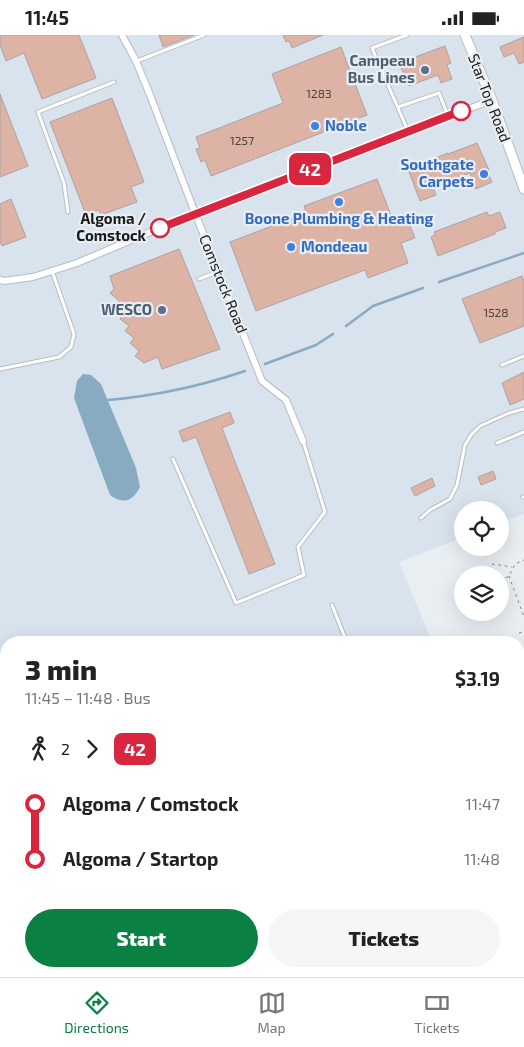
<!DOCTYPE html>
<html lang="en">
<head>
<meta charset="utf-8">
<style>
	:root { --surface:#fff; --page:#f6f6f6; --text:#222; --muted:#767676; --line:#e0e0e0; --accent:#0b8043 }
	body { margin:0; font-family:"Exo 2",sans-serif; background:var(--page); color:var(--text); height:100vh; display:flex; flex-direction:column; font-size:19px; white-space:nowrap }
	* { box-sizing:border-box; margin:0 }
	p { font-size:16px; color:var(--muted) }
	.icon { flex:none; width:28px; height:28px; fill:none; stroke:currentColor; stroke-width:2; stroke-linecap:round; stroke-linejoin:round }
	.map { position:relative; flex:1; overflow:hidden }
	.drawer { position:absolute; left:0px; top:601px; width:525px; height:341px; display:flex; flex-direction:column; background:var(--surface); border-radius:20px 20px 0 0; box-shadow:0 5px 20px #0002 }
	.drawer>* { flex:none }
	.badge { padding:0 10px; border-radius:8px; font-size:18px; line-height:32px }
	.buttons { position:absolute; left:454px; top:466px; display:grid; gap:10px }
	.buttons a { display:grid; place-items:center; width:55px; height:55px; border-radius:50%; background:var(--surface); box-shadow:0 5px 20px #0002; font-size:25px }
	.map>.badge { position:absolute; translate:-50% -50%; box-shadow:0 0 0 2px #fff }
	.legs { display:flex; align-items:center; gap:8px; height:55px; padding:0 25px; font-size:16px }
	.legs p { margin-inline-start:auto }
	.head { display:flex; align-items:center; justify-content:space-between; height:85px; padding:0 25px }
	h1 { font-size:28px; font-weight:800; line-height:38px }
	.cta { display:flex; gap:10px; margin-top:auto; padding:10px 25px }
	.cta a { flex:1; height:58px; border-radius:30px; background:var(--accent); color:#fff; font-size:20px; font-weight:800; line-height:58px; text-align:center }
	.cta a+a { background:var(--page); color:var(--text) }
	ul { padding:0 25px; list-style:none }
	li { display:flex; align-items:center; gap:18px; height:55px; font-size:19px }
	li i { display:grid; place-items:center; width:8px; height:100%; margin:0 6px; background:currentColor }
	li i::after { content:''; width:12px; height:12px; margin:-6px; border:4px solid; border-radius:50%; background:var(--surface) }
	li p { margin-inline-start:auto }
	li:first-child i { background:linear-gradient(#0000 50%,currentColor 0) }
	li:last-child i { background:linear-gradient(currentColor 50%,#0000 0) }
	.status { display:flex; justify-content:space-between; align-items:center; height:35px; padding:0 25px; background:var(--surface); direction:ltr }
	.status svg { height:14px; fill:currentColor }
	.menu { display:flex; justify-content:space-around; align-items:center; height:70px; border-top:1px solid var(--line); background:var(--surface); font-size:14px; color:var(--muted) }
	.menu a { display:grid; justify-items:center; gap:2px }
	.menu .selected { color:var(--accent) }
	.map>svg:first-child { display:block }
	.built { fill:#d8e3ee }
	.water { fill:#88abc2 }
	.lines { fill:none; stroke-linecap:round; stroke-linejoin:round }
	.stream { stroke:#88abc2; stroke-width:2.5 }
	.building { fill:#dcb3a5; stroke:#aba4a2 }
	.lane-casing { stroke:#b7bcc1; stroke-width:5 }
	.street-casing { stroke:#b7bcc1; stroke-width:8 }
	.secondary-casing { stroke:#b7bcc1; stroke-width:11 }
	.path { stroke:#787b7e; stroke-width:1; stroke-dasharray:2.5 4; stroke-linecap:butt }
	.lane { stroke:#fff; stroke-width:3 }
	.street { stroke:#fff; stroke-width:6 }
	.secondary { stroke:#fff; stroke-width:9 }
	.rail { stroke:#545759; stroke-width:2.5; stroke-dasharray:6 6; stroke-linecap:butt }
	.line-1-casing { stroke:#fff; stroke-width:11 }
	.line-1 { stroke:#d7263d; stroke-width:8 }
	.service-dot { fill:#5c6f8a; stroke:#e9eef3; stroke-width:2 }
	.stop-1-dot { fill:#fff; stroke:#d7263d; stroke-width:2.5 }
	.shop-dot { fill:#3f7fe0; stroke:#e9eef3; stroke-width:2 }
	.labels { text-anchor:middle; stroke-width:4.5; stroke-linejoin:round; paint-order:stroke }
	.number-label { font-size:12px; fill:#4a413f }
	.service-label { font-size:15px; font-weight:bold; fill:#4e5e75; stroke:#e9eef3; text-anchor:end }
	.street-label { font-size:15px; fill:#1a1b1d; stroke:#e9eef3 }
	.shop-label { font-size:15px; font-weight:bold; fill:#366cbe; stroke:#e9eef3; text-anchor:start }
	.stop-label { font-size:15px; font-weight:bold; fill:#1a1b1d; stroke:#e9eef3; text-anchor:end }
</style>
</head>
<body>
<div class="status"><b>11:45</b><svg viewBox="0 0 49 12"><path d="M0 12V9h3v3zM5 12V6h3v6zM10 12V3h3v9zM15 12V0h3v12zM26 1h20v11H26zM47 4h2v5h-2z"/></svg></div>
<div class="map">
<svg width="524" height="942" viewBox="0 0 524 942">
	<rect width="100%" height="100%" fill="#e9eef3"/>
	<g class="built">
		<polygon points="0,0 524,0 524,479 500,488 500,475 462,475 462,503 399,527 432,607 6,608 6,936 146,936 149,942 0,942"/>
		<polygon points="524,634 524,754 519,758 519,636"/>
		<polygon points="524,853 524,942 370,942 380,936 519,936 519,856"/>
	</g>
	<path class="water" d="M83,339L91,340L101,349L136,433L140,452C133,466 124,470 110,460L74,363L77,346Z"/>
	<g class="lines">
		<g class="stream">
			<polyline points="439,247 524,218"/>
			<polyline points="346,291 373,271 423,253"/>
			<polyline points="265,329 316,310 333,299"/>
			<path d="M108,365C154,361 201,351 245,336"/>
		</g>
	</g>
	<g class="building">
		<polygon points="0,0 79,0 96,43 42,64 24,18 6,26 0,10"/>
		<polygon points="159,0 194,0 163,12"/>
		<polygon points="283,0 323,0 292,13 289,6 286,7"/>
		<polygon points="524,2 524,27 519,29 514,18 504,22 500,12"/>
		<polygon points="445,11 451,28 447,30 452,44 441,48 438,40 409,51 399,28"/>
		<polygon points="341,12 367,80 211,141 205,125 201,127 196,114 200,113 196,102 283,68 272,39"/>
		<polygon points="0,59 28,131 0,142"/>
		<polygon points="112,63 144,147 131,152 137,167 101,180 99,175 86,180 50,87"/>
		<polygon points="477,108 489,135 487,136 492,147 476,154 470,138 433,152 436,160 420,166 408,134 448,118 448,119"/>
		<polygon points="377,144 395,191 408,186 415,203 401,208 408,228 368,243 365,235 256,276 230,207 306,178 304,171"/>
		<polygon points="11,164 26,202 2,211 0,206 0,169"/>
		<polygon points="487,177 489,181 500,177 506,193 495,197 495,199 438,221 431,202 435,200 434,197"/>
		<polygon points="179,214 220,314 162,334 158,322 144,328 135,321 139,316 130,308 134,303 125,296 129,291 120,284 124,278 116,271 119,266 110,258 114,254 110,241"/>
		<polygon points="522,241 524,246 524,291 480,308 462,264"/>
		<polygon points="524,337 524,364 510,370 502,348"/>
		<polygon points="230,377 234,388 222,393 275,529 249,539 196,402 183,407 179,396"/>
		<polygon points="493,436 496,444 481,450 478,442"/>
		<polygon points="432,443 435,451 415,461 411,453"/>
		<polygon points="6,799 6,828 0,813 0,801"/>
		<polygon points="6,829 6,858 0,860 0,831"/>
		<polygon points="162,936 195,936 185,942 152,942"/>
	</g>
	<g class="lines">
		<g class="lane-casing">
			<g id="lane">
				<polyline points="407,0 372,13 408,96"/>
				<polyline points="137,26 204,0"/>
				<polyline points="398,72 439,58 448,81"/>
				<polyline points="68,177 64,148 38,77 114,47"/>
				<polyline points="199,244 218,237"/>
				<polyline points="502,330 524,321"/>
				<polyline points="0,334 59,322 71,312 74,299 52,236"/>
				<polyline points="497,408 524,397"/>
				<polyline points="173,424 236,568 304,540 298,512 325,477 303,406"/>
				<polyline points="523,462 524,462"/>
				<polyline points="421,483 430,475 450,464 457,450 465,410 471,400 480,391 509,378 524,374"/>
				<polyline points="332,570 347,608"/>
				<polyline points="519,630 524,628"/>
				<polyline points="519,892 524,899"/>
				<polyline points="452,936 454,942"/>
			</g>
		</g>
		<g class="street-casing">
			<g id="street">
				<polyline points="122,0 136,26 150,60 195,178 262,346 286,365 303,406"/>
				<polyline points="0,245 4,246 33,242 77,228 195,178 492,65"/>
			</g>
		</g>
		<g class="secondary-casing">
			<g id="secondary">
				<polyline points="465,0 492,65 524,154"/>
				<polyline points="519,783 524,780"/>
				<polyline points="519,796 524,793"/>
				<polyline points="519,862 524,859"/>
				<polyline points="226,936 228,942"/>
				<polyline points="60,942 70,936"/>
				<polyline points="239,942 250,936"/>
				<polyline points="268,942 278,936"/>
				<polyline points="379,942 390,936"/>
			</g>
		</g>
		<g class="path">
			<polyline points="492,529 512,532"/>
			<polyline points="509,541 524,582"/>
			<polyline points="500,546 509,541 515,529 524,525"/>
			<polyline points="519,598 524,597"/>
			<polyline points="519,807 524,803"/>
			<polyline points="201,936 204,942"/>
			<polyline points="287,942 296,936"/>
			<polyline points="312,942 313,936"/>
		</g>
		<use href="#lane" class="lane"/>
		<use href="#street" class="street"/>
		<use href="#secondary" class="secondary"/>
		<g class="rail">
			<polyline points="0,624 6,626"/>
			<polyline points="519,755 524,756"/>
		</g>
	</g>
	<g class="lines">
		<g class="line-1-casing">
			<polyline id="line-1" points="160,193 461,76"/>
		</g>
		<use href="#line-1" class="line-1"/>
	</g>
	<g class="service-dot">
		<circle cx="425" cy="35" r="5"/>
		<circle cx="162" cy="275" r="5"/>
	</g>
	<g class="stop-1-dot">
		<circle cx="461" cy="76" r="9"/>
		<circle cx="160" cy="193" r="9"/>
	</g>
	<g class="shop-dot">
		<circle cx="315" cy="91" r="5"/>
		<circle cx="484" cy="139" r="5"/>
		<circle cx="339" cy="167" r="5"/>
		<circle cx="291" cy="212" r="5"/>
	</g>
	<g class="labels">
		<g class="number-label">
			<text x="319" y="63">1283</text>
			<text x="242" y="110">1257</text>
			<text x="496" y="282">1528</text>
		</g>
		<g class="service-label">
			<text x="415" y="31">Campeau<tspan x="415" dy="17">Bus Lines</tspan></text>
			<text x="152" y="280">WESCO</text>
		</g>
		<g class="street-label">
			<text transform="translate(489 63) rotate(69)" y="5">Star Top Road</text>
			<text transform="translate(223 249) rotate(68)" y="5">Comstock Road</text>
		</g>
		<g class="shop-label">
			<text x="325" y="96">Noble</text>
			<text x="474" y="135" text-anchor="end">Southgate<tspan x="474" dy="17">Carpets</tspan></text>
			<text x="339" y="189" text-anchor="middle">Boone Plumbing &amp; Heating</text>
			<text x="301" y="217">Mondeau</text>
		</g>
		<g class="stop-label">
			<text x="146" y="189">Algoma /<tspan x="146" dy="17">Comstock</tspan></text>
		</g>
	</g>
</svg>
<div class="buttons">
<a><svg class="icon" aria-label="locate" viewBox="0 0 24 24"><circle cx="12" cy="12" r="6"/><path d="M12 2v4M12 18v4M2 12h4M18 12h4"/></svg></a>
<a><svg class="icon" aria-label="layers" viewBox="0 0 24 24"><path d="M12 4l9 5-9 5-9-5zM3 14l9 5 9-5"/></svg></a>
</div>
<b class="badge" style="left:310px;top:134px;background:#d7263d;color:#fff">42</b>
<section class="drawer">
<div class="head"><div><h1>3 min</h1><p>11:45 – 11:48 · Bus</p></div><b>$3.19</b></div>
<div class="legs"><svg class="icon" aria-label="walk" viewBox="0 0 24 24"><circle cx="13" cy="4" r="2"/><path d="M13 8l-2 6 4 7M11 14l-3 7M7 12l3-4h3l4 4"/></svg>2<svg class="icon" aria-label="forward" viewBox="0 0 24 24"><path d="M9 5l7 7-7 7"/></svg><b class="badge" style="background:#d7263d;color:#fff">42</b></div>
<ul>
<li><i style="color:#d7263d"></i><b>Algoma / Comstock</b><p>11:47</p></li>
<li><i style="color:#d7263d"></i><b>Algoma / Startop</b><p>11:48</p></li>
</ul>
<div class="cta"><a>Start</a><a>Tickets</a></div>
</section>
</div>
<nav class="menu">
<a class="selected"><svg class="icon" aria-label="directions" viewBox="0 0 24 24"><path d="M12 3l9 9-9 9-9-9zM9 14v-3h6M13 9l2 2-2 2"/></svg>Directions</a>
<a><svg class="icon" aria-label="map" viewBox="0 0 24 24"><path d="M3 6l6-2 6 2 6-2v14l-6 2-6-2-6 2zM9 4v14M15 6v14"/></svg>Map</a>
<a><svg class="icon" aria-label="tickets" viewBox="0 0 24 24"><path d="M3 7h18v10H3zM15 7v10"/></svg>Tickets</a>
</nav>
</body>
</html>
